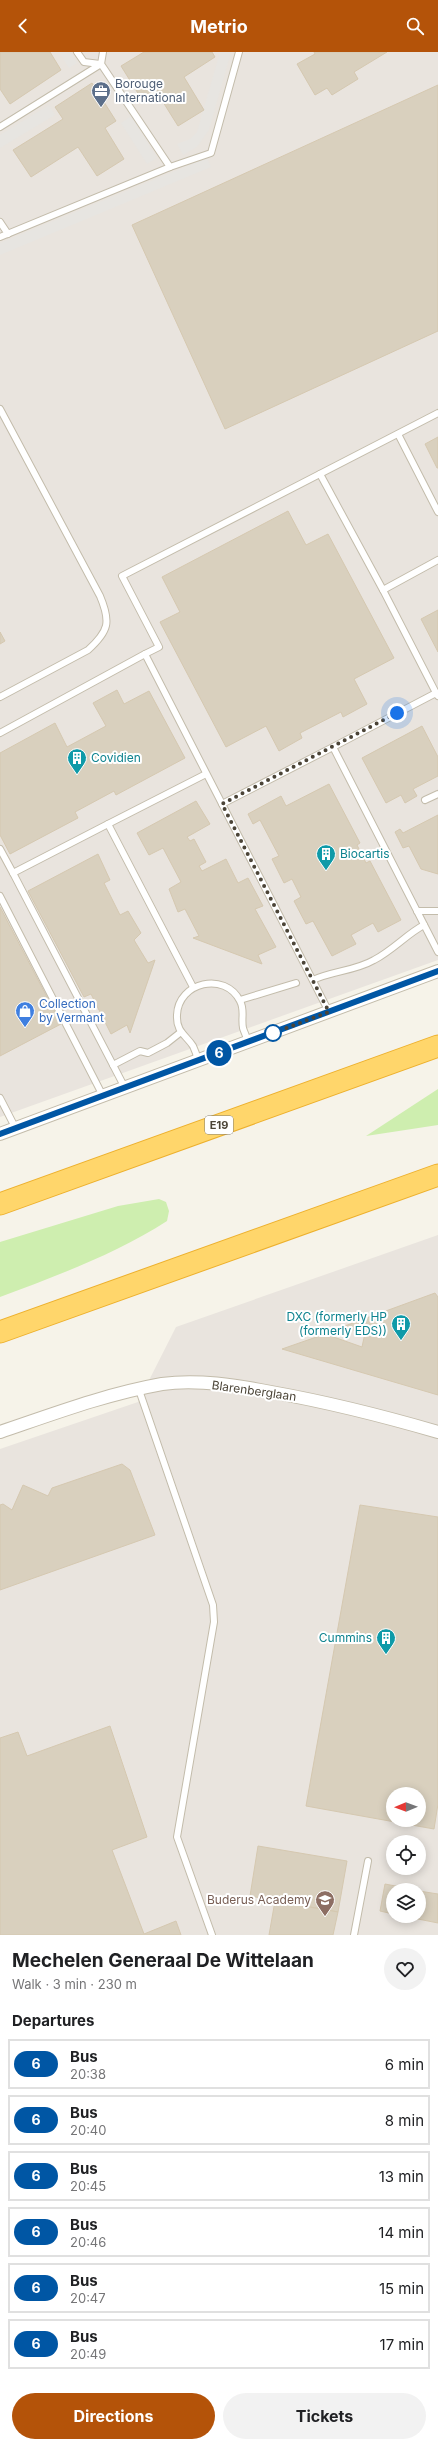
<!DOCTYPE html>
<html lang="en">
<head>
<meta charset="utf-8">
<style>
	:root { --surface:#fff; --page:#f2f2f2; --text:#202124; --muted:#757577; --line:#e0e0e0; --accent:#b45309 }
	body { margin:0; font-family:Inter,sans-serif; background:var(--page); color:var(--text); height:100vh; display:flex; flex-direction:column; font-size:15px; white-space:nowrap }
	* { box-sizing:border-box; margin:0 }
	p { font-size:13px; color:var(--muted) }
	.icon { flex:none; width:22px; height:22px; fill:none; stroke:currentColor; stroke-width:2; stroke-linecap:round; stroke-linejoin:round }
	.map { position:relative; height:1883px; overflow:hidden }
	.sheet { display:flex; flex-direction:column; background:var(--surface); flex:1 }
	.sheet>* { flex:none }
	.badge { padding:0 8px; border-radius:13px; font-size:14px; line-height:26px }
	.needle { width:26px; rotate:269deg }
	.tools { position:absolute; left:386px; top:1735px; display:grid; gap:8px }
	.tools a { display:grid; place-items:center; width:40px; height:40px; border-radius:50%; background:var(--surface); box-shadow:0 2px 10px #0003; font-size:20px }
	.you { position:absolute; width:20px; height:20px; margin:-10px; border:3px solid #fff; border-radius:50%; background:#1a73e8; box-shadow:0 0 0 6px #1a73e833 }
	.map>.badge { position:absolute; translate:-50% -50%; box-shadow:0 0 0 2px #fff }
	h2 { padding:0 12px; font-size:15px; line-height:36px }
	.round { display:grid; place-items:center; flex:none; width:42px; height:42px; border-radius:21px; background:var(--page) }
	.head { display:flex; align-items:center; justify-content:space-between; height:68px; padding:0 12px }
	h1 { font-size:19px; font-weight:700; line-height:30px }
	.button { display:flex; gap:8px; margin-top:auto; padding:8px 12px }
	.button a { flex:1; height:46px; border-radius:24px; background:var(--accent); color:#fff; font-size:16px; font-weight:700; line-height:46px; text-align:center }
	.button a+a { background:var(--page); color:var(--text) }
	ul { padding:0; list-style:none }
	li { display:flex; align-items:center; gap:12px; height:50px; margin:0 8px 6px; padding:0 4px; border:2px solid var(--line); border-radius:0px }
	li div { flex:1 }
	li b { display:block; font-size:15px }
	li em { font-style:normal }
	li .badge { min-width:44px; font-weight:700; text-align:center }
	header { display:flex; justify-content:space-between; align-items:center; height:52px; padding:0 12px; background:var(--accent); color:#fff; font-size:18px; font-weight:700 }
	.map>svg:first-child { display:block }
	.industrial { fill:#e9e4de; fill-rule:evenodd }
	.green { fill:#ceeeaf }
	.parking { fill:#e7e5e1 }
	.building { fill:#d9d0be; stroke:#d5c8b0; fill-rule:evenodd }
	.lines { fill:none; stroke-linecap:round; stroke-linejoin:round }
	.service-casing { stroke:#c3bcab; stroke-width:8 }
	.minor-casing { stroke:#c3bcab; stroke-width:14 }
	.motorway-casing { stroke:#edb02d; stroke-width:23 }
	.service { stroke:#fff; stroke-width:6 }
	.minor { stroke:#fff; stroke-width:12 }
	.motorway { stroke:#ffd66b; stroke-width:21 }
	.line-casing { stroke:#fff; stroke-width:9 }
	.line { stroke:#0056a4; stroke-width:6 }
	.walk { stroke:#4b4437; stroke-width:4; stroke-dasharray:0 7.2 }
	.stop-dot { fill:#fff; stroke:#0056a4; stroke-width:2 }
	.labels { text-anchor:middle; stroke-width:4; stroke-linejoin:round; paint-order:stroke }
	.shield { fill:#fff; stroke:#817c73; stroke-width:1 }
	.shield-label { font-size:11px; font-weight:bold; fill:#4b4437 }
	.service-label { font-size:12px; fill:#4e5e75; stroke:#fff; text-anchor:start }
	.culture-label { font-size:12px; fill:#0d838f; stroke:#fff; text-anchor:start }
	.shop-label { font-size:12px; fill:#366cbe; stroke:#fff; text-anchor:start }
	.street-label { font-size:12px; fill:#4b4437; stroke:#fff }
	.education-label { font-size:12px; fill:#785e54; stroke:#fff; text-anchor:end }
</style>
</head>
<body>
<header><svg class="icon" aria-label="back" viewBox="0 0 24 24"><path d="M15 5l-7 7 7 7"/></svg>Metrio<svg class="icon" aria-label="search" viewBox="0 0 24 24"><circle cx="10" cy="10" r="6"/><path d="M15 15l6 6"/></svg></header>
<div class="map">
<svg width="438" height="1883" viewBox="0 0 438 1883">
	<rect width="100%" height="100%" fill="#f6f3e9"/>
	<g class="industrial">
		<polygon points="0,0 438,0 438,908 0,1065"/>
		<path d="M438,1183V1883H0V1397L138,1350L176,1275ZM393,1742H419V1768H393ZM393,1790H419V1816H393ZM393,1838H419V1864H393Z"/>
	</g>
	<g class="green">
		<polygon points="438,1037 438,1073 366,1084"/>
		<path d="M159,1147L166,1150L169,1159L167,1169C116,1202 56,1224 0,1245V1190L118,1154Z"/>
	</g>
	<g class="parking">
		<polygon points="59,0 71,0 77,11 69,16"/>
		<polygon points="220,0 231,0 209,78 197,95 183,103 177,92 190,87 197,80"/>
		<polygon points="49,53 55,63 0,96 0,83"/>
		<polygon points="131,64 157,106 147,112 121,71"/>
		<polygon points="207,106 211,115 0,203 0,191"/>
	</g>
	<g class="building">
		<polygon points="0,0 50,0 61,18 10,52 0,37"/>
		<polygon points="144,0 212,0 215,5 184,25 204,58 178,74 158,42 144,51 121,14"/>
		<polygon points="314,0 387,0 354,20 358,27 332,43 327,36 315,43 297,12 315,2"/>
		<polygon points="92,31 116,69 105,76 124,107 97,124 78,95 31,125 13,98 63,67 55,55"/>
		<polygon points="438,33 438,279 225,377 132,173"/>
		<polygon points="438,385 438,416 437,416 425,392"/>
		<polygon points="288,459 306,493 328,482 394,606 354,627 367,652 343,665 341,660 300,681 302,686 279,699 266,674 226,695 160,570 180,560 162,525"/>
		<polygon points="438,558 438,600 421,567"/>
		<polygon points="0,580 5,589 0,592"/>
		<polygon points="117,638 124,652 149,639 185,706 116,743 114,739 75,760 78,766 10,802 0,783 0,701 55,671 67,695 106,674 93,651"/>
		<polygon points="422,674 438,705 438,724 413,737 417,744 405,751 401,743 386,751 362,706"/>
		<polygon points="329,732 360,791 357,793 366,811 370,809 401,868 378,880 373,871 351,883 356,892 332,904 313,869 306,872 294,849 301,845 292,827 284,831 272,807 279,804 260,768 253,772 248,762 281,744 286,754"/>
		<polygon points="196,749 210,772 187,785 190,789 194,787 206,810 199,814 202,819 226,807 238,831 248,826 263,854 255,857 276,895 258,903 262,912 193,886 199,884 185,857 178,860 169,837 181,830 163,796 149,803 137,781"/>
		<polygon points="438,763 438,822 421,817 409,794 403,796 395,780 400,777 403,781"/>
		<polygon points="98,802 110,828 104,831 120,863 128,859 141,881 134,888 148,911 155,908 130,981 127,973 111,982 91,942 84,945 28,839"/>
		<polygon points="0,855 61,972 0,1004"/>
		<polygon points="435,1241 438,1245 438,1343 282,1297 325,1282 362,1295 365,1281 342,1275"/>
		<polygon points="122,1412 130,1418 155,1483 0,1538 0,1453 3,1452 12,1458 23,1433 48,1444 52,1436"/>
		<path d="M360,1453L438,1465V1752L434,1777L306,1754ZM393,1742H419V1768H393Z"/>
		<polygon points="110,1674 147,1785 112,1798 144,1882 176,1869 181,1883 0,1883 0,1686 18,1680 27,1704"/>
		<polygon points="258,1794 347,1809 338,1860 250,1844"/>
		<polygon points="385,1832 416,1838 393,1838 393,1862 380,1859"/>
		<polygon points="419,1839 438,1842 438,1871 403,1864 419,1864"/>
		<polygon points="275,1849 338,1860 333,1883 269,1883"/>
	</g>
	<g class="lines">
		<g class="service-casing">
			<g id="service">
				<polyline points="77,0 84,10 100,12"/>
				<polyline points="103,0 101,12 170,115"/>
				<polyline points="0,75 101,12"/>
				<polyline points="0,170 8,182"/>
				<polyline points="0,185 170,115 211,101 239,0"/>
				<path d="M0,357L100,544C111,570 109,579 88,598L0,645"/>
				<polyline points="398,382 438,460"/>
				<polyline points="320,422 383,538"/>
				<polyline points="436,641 383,538 438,508"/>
				<polyline points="0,681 145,602"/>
				<polyline points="333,695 436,641 438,644"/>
				<polyline points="425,748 438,742"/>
				<polyline points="222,752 333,695 438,900"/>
				<polyline points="108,772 13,821 125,1036"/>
				<polyline points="0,797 13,821"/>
				<polyline points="0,844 103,1044"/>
				<polyline points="417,859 438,859"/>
				<path d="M313,928C332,919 355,919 374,908C393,898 407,882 424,873"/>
				<polyline points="193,935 108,772 206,722"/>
				<polyline points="240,948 296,931"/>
				<polyline points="329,960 145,602 159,595 122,524 438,361"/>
				<path d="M198,1009C197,1004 195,998 193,994C186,983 176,980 177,963C178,930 225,919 240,949C245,958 241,966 243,976C244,980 247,985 248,990"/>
				<polyline points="113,1013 140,999 148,1001 167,991 181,980"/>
				<polyline points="0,1046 16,1077"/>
				<polyline points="139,1338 213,1553 214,1570 177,1785 212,1883"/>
				<polyline points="354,1883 368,1809"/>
			</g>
		</g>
		<g class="minor-casing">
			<g id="minor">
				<polyline points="0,1082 438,919"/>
				<path d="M0,1380C53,1362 106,1342 162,1332C197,1327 236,1333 271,1340C327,1350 383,1364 438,1380"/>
			</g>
		</g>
		<g class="motorway-casing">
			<g id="motorway">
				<polyline points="0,1152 438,994"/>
				<polyline points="0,1280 438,1123"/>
			</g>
		</g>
		<use href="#service" class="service"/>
		<use href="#minor" class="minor"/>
		<use href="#motorway" class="motorway"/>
	</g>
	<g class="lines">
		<g class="line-casing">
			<polyline id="line" points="0,1082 438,919"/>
		</g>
		<use href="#line" class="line"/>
		<polyline class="walk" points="273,981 329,960 222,752 397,661"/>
	</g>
	<defs>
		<g id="office-pin" transform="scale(1)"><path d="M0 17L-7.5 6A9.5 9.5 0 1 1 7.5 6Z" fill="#5c6f8a" stroke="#fff"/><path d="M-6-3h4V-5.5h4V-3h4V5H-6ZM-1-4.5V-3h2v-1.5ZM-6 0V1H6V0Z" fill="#fff"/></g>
		<g id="building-pin" transform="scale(1)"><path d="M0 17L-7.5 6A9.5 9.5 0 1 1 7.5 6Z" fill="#0f9aa8" stroke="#fff"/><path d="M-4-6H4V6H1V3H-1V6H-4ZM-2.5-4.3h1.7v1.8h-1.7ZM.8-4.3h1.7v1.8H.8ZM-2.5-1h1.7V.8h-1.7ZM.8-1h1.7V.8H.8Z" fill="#fff"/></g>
		<g id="shop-pin" transform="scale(1)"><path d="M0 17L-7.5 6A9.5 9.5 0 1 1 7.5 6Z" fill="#3f7fe0" stroke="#fff"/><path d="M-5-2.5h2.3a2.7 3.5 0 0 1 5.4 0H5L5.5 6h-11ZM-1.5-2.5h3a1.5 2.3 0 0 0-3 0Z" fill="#fff"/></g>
		<g id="school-pin" transform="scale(1)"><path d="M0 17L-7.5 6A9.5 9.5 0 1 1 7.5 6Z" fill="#8d6e63" stroke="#fff"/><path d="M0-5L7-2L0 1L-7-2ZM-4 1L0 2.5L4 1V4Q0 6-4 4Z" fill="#fff"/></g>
	</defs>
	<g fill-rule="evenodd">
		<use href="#office-pin" x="101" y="39"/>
		<use href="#building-pin" x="77" y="706"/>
		<use href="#building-pin" x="326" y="802"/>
		<use href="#shop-pin" x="25" y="959"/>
		<use href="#building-pin" x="401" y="1272"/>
		<use href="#building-pin" x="386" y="1586"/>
		<use href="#school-pin" x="325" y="1848"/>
	</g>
	<circle class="stop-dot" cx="273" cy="981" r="8"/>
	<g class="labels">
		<rect class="shield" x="205" y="1064" width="28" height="18" rx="3"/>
		<g class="shield-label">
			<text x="219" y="1077">E19</text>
		</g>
		<g class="service-label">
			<text x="115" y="36">Borouge<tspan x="115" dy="14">International</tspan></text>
		</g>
		<g class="culture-label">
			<text x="91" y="710">Covidien</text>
			<text x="340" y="806">Biocartis</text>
			<text x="387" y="1269" text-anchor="end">DXC (formerly HP<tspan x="387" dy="14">(formerly EDS))</tspan></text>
			<text x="372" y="1590" text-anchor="end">Cummins</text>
		</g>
		<g class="shop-label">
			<text x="39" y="956">Collection<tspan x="39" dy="14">by Vermant</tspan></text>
		</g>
		<g class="street-label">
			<text transform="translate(254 1339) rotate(8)" y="4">Blarenberglaan</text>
		</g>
		<g class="education-label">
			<text x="311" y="1852">Buderus Academy</text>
		</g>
	</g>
</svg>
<div class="tools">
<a><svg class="needle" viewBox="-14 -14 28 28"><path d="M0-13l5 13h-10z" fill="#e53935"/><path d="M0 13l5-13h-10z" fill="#757577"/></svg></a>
<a><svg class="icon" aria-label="locate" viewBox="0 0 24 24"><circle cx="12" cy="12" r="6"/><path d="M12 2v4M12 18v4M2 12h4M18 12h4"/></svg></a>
<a><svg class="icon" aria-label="layers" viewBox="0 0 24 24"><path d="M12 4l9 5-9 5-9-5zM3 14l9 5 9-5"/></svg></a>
</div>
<div class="you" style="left:397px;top:661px"></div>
<b class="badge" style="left:219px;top:1001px;background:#0056a4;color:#fff">6</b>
</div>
<section class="sheet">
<div class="head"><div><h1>Mechelen Generaal De Wittelaan</h1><p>Walk · 3 min · 230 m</p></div><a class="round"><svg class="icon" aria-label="heart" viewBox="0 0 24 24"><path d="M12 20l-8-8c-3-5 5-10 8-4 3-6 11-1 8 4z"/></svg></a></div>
<h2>Departures</h2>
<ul>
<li><span class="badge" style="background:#0056a4;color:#fff">6</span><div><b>Bus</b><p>20:38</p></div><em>6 min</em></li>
<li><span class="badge" style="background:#0056a4;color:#fff">6</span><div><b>Bus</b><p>20:40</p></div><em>8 min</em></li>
<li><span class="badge" style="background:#0056a4;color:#fff">6</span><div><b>Bus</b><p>20:45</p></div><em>13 min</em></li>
<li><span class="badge" style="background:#0056a4;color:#fff">6</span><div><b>Bus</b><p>20:46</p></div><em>14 min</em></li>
<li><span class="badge" style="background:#0056a4;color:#fff">6</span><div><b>Bus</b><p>20:47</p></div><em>15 min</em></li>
<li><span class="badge" style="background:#0056a4;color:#fff">6</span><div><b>Bus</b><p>20:49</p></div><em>17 min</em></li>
</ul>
<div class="button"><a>Directions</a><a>Tickets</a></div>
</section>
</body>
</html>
